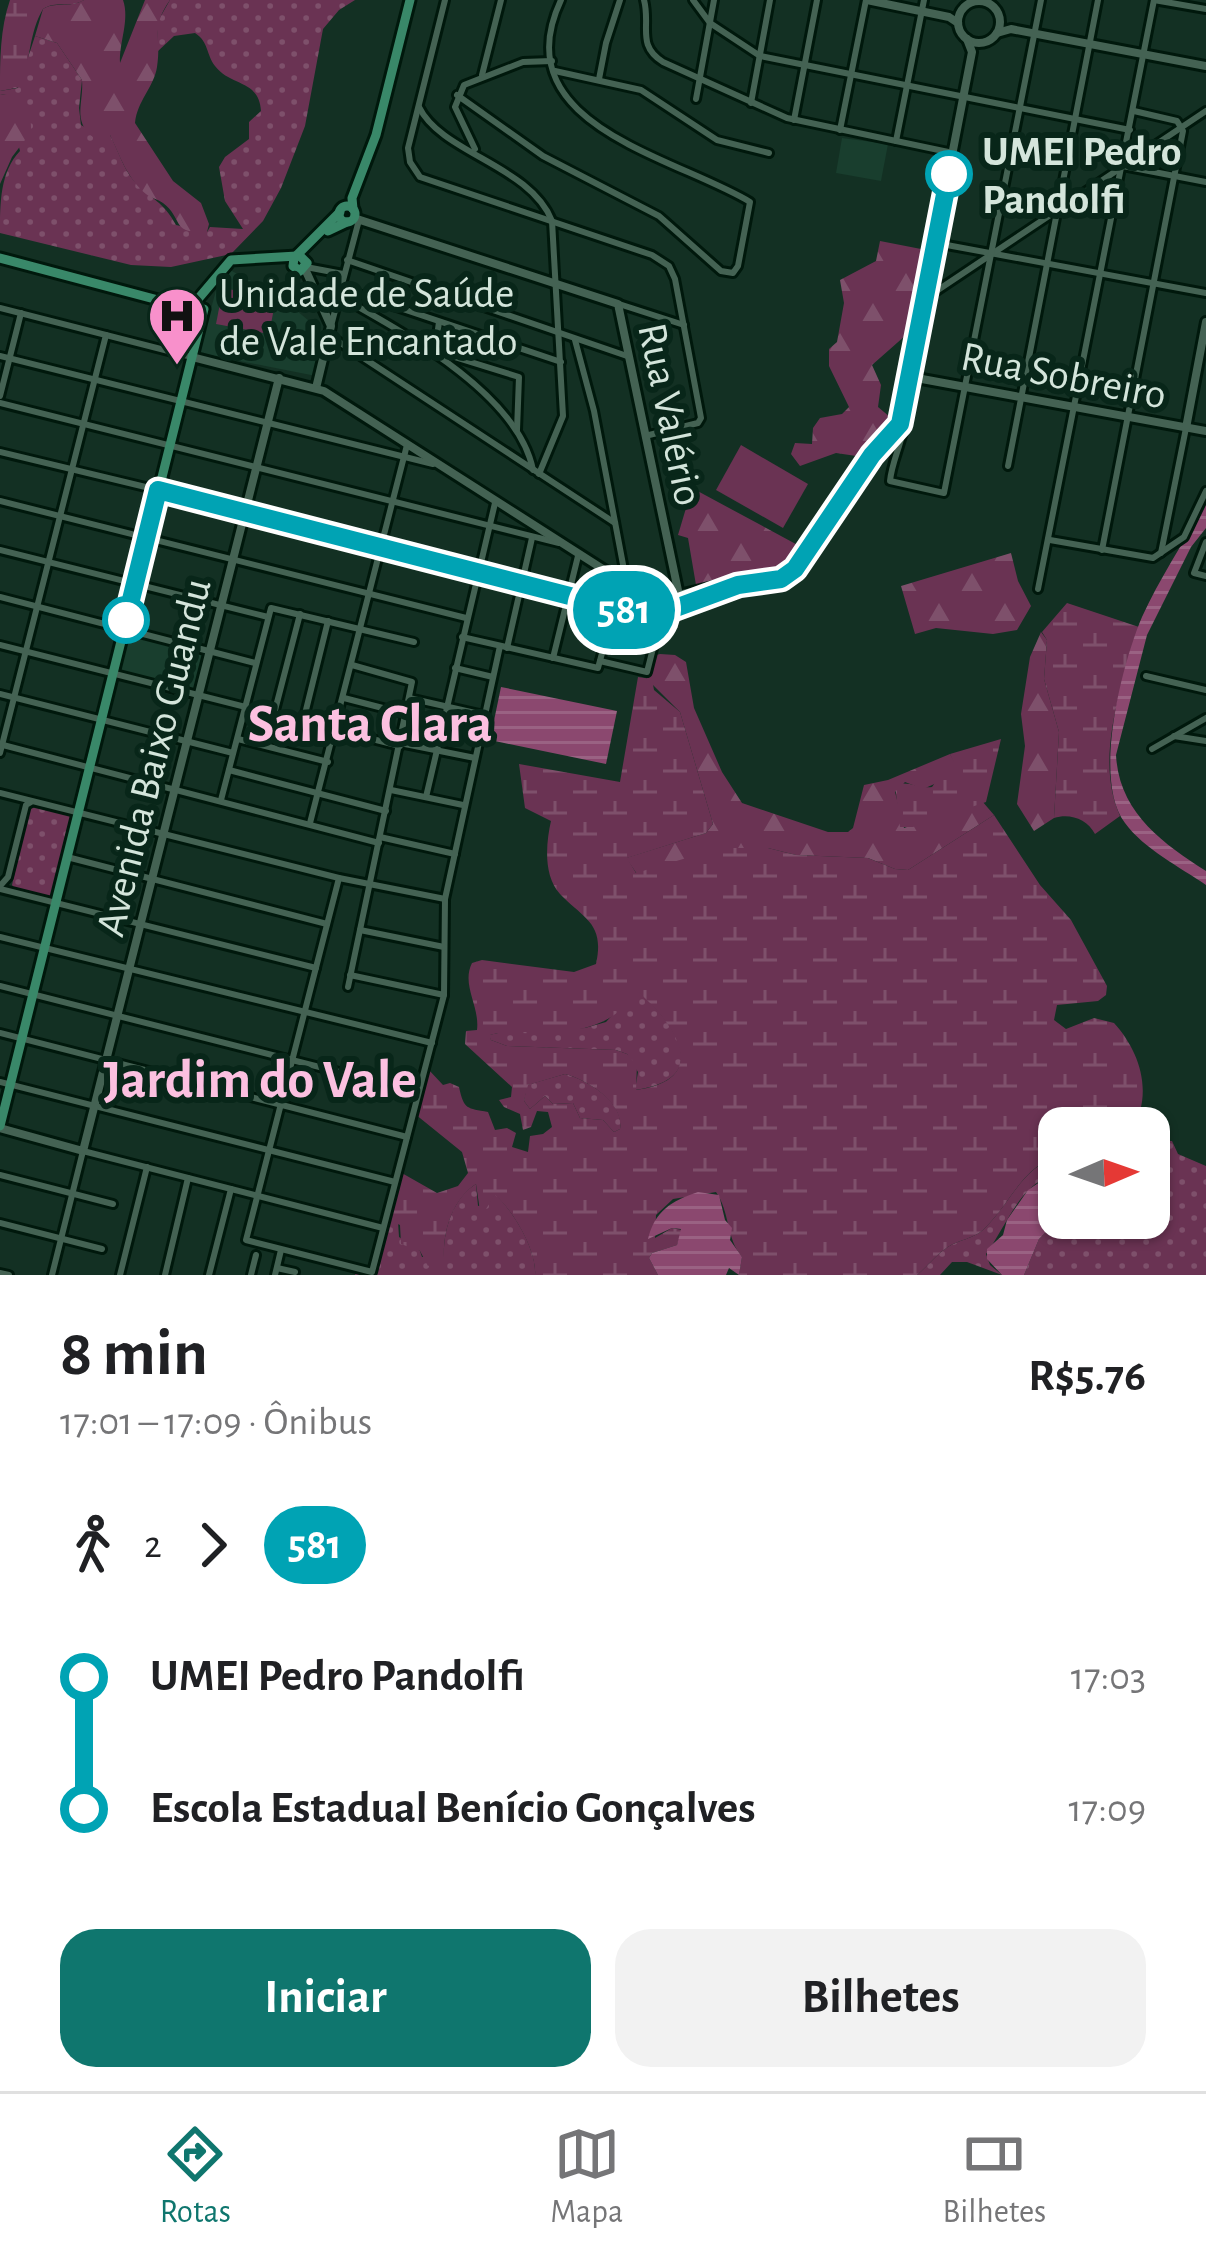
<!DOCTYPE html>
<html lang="pt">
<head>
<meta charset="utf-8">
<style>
	:root { --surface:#fff; --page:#f2f2f2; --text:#202124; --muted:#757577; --line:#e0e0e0; --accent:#0f766e }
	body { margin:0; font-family:"Alegreya Sans",sans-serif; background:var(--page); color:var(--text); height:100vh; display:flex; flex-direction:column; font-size:45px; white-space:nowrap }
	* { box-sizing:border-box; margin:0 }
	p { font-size:39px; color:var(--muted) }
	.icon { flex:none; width:66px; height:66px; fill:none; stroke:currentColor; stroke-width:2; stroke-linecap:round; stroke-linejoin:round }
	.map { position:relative; height:1275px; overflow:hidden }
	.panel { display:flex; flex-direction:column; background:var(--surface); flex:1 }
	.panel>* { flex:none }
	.badge { padding:0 24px; border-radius:39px; font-size:42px; line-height:78px }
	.needle { width:78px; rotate:88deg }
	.tools { position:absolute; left:1038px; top:1107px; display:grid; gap:24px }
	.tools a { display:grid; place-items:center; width:132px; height:132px; border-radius:24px; background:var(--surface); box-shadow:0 3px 9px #0004; font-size:60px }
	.map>.badge { position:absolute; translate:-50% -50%; box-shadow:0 0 0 6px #fff }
	.legs { display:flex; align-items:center; gap:18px; height:132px; padding:0 60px; font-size:39px }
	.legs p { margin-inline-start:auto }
	.summary { display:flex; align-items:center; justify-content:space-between; height:204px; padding:0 60px }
	h1 { font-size:66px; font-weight:600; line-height:90px }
	.primary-button { display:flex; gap:24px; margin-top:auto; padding:24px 60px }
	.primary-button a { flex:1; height:138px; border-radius:36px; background:var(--accent); color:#fff; font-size:48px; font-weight:600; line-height:138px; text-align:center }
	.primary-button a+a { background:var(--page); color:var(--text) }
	ul { padding:0 60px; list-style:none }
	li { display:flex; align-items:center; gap:42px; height:132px; font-size:45px }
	li i { display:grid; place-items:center; width:18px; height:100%; margin:0 15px; background:currentColor }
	li i::after { content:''; width:30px; height:30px; margin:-15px; border:9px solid; border-radius:50%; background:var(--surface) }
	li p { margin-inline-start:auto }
	li:first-child i { background:linear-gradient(#0000 50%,currentColor 0) }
	li:last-child i { background:linear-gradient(currentColor 50%,#0000 0) }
	.tabs { display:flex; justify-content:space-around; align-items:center; height:168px; border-top:3px solid var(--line); background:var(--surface); font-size:33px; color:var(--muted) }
	.tabs a { display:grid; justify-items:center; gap:6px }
	.tabs .on { color:var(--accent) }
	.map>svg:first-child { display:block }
	.built { fill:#193e2e }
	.grass { fill:url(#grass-dots) }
	.forest { fill:url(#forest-firs) }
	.wetland { fill:url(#wetland-marsh); fill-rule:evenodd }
	.pitch { fill:#6a3353 }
	.water { fill:url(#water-rules) }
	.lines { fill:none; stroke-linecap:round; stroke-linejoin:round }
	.minor-casing { stroke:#00180c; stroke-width:12 }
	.tertiary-casing { stroke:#00180c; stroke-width:14 }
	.secondary-casing { stroke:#00180c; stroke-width:15 }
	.minor { stroke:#446253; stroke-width:6 }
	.tertiary { stroke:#446253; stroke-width:8 }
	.secondary { stroke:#398869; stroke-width:9 }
	.line-1-casing { stroke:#fff; stroke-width:27 }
	.line-1 { stroke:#00a3b4; stroke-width:18 }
	.stop-1-dot { fill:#fff; stroke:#00a3b4; stroke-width:6 }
	.labels { text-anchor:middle; stroke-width:12; stroke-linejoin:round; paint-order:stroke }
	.stop-label { font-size:42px; font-weight:bold; fill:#d4e5db; stroke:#082619; text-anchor:start }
	.poi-label { font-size:42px; fill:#d4e5db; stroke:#082619; text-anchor:start }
	.street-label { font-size:42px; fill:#d4e5db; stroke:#082619 }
	.district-label { font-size:54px; font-weight:bold; fill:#fcc0e0; stroke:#082619 }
</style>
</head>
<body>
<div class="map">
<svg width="1206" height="1275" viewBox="0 0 1206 1275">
	<defs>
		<pattern id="grass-dots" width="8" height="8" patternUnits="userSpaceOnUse" patternTransform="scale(3)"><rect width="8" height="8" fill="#6a3353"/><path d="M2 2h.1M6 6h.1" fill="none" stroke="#7e506b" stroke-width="1.8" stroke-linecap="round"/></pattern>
		<pattern id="forest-firs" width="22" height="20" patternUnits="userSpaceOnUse" patternTransform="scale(3)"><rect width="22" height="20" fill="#6a3353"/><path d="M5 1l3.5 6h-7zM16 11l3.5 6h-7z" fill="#7e506b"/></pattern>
		<pattern id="wetland-marsh" width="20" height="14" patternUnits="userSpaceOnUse" patternTransform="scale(3)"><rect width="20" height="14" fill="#6a3353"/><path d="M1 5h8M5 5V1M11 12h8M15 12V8" fill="none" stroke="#7e506b"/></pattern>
		<pattern id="water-rules" width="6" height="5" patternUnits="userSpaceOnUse" patternTransform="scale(3)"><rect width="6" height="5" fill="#8b486f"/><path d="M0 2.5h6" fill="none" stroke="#9a6283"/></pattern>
	</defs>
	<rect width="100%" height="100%" fill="#133023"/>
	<g class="built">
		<polygon points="842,138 888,144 881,181 836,173"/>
		<polygon points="226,268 278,295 327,336 316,376 199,353 218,283"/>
		<polygon points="128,633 203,652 194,689 119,671"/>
	</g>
	<g class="grass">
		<path d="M170,0H355L339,10L323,29L305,126L281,188L263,221L231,254L171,267L131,265L0,233C0,203 0,172 20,151L6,94L0,95V91L18,88L35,36L57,43L82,80L79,108L81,125L99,135H110C118,150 123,168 134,181C151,199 164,202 176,225L207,232L210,227L243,229L225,201L219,167L225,157L249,139V122L261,111C259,79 231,87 215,66C206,54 209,42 195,33L174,36L157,52L158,21Z"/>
		<polygon points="33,804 73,817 52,899 15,889 12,885 30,805"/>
		<path d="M636,989C675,1023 715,1079 635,1090L638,1072L627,1054L616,1050L507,1046L491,1040L489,1035L498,1033L585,1028L606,1022Z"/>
		<path d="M565,1074C588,1080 625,1103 620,1129L614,1132L603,1120L580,1118L573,1103L553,1104L545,1096L530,1109L524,1101L527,1085Z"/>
		<polygon points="1149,1141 1172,1141 1178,1154 1206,1166 1206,1275 1024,1275 1039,1239 1060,1218 1149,1218"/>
		<path d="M1059,1156V1169C1051,1175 1040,1180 1033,1186C1015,1200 1000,1235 986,1254L990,1265L1002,1275L967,1262H952L940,1275H917C927,1267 935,1256 945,1249C958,1239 974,1240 986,1227C1012,1201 1022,1167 1059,1156Z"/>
		<path d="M476,1184L478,1206L489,1203L495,1194C513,1211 537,1250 535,1275H355L357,1271L371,1274L388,1220L398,1222L399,1237L420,1251L422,1257H444C443,1230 453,1198 476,1184Z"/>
	</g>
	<g class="forest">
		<path d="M84,0H123C130,20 119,42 120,63L145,0H170C150,28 162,38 157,67C154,87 137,101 135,123L173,181L201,203L209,224L207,232C170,234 184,219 163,203C158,199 150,198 146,194C127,178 120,156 110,135L93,137C72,121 84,102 82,80L57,43L35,36L43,9C55,1 67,9 84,0Z"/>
		<path d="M6,94C25,101 32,111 31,132L12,157L0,184V95Z"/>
		<path d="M880,241L921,249L917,276L921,280C923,299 908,315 906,335L872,365L881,385L878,407L890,417L887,433L863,457L836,453L800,466L791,454L795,443L812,444L813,428L820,418L842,414L849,407L829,366V349L837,342L844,303L840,280L876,261Z"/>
		<path d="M692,488L805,549C783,583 734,580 696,585L688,538L678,535Z"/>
		<polygon points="1011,553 1018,581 1031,606 1017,630 993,634 936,628 915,634 901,586"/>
		<polygon points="1041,632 1047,640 1044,679 1059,732 1054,818 1034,831 1017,804 1025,746 1021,714 1030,657"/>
		<polygon points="660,654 675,655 686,662 694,708 722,772 742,803 828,832 848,832 853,828 864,785 888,780 950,754 956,765 939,782 923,789 905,782 895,792 904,828 982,801 994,815 908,870 895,869 868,858 796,855 768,848 720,849 637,874 626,858 706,833 713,824 680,712 647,679 653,656"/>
	</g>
	<g class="wetland">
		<path d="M10,0H84C69,9 56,0 43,9C29,32 30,63 21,87L0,91C0,60 0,29 10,0Z"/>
		<path d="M1067,603L1139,627C1122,684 1094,759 1120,816L1095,834C1087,819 1070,813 1054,818L1059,732L1044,679L1047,640L1042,632Z"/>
		<path d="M638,677L652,679L654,690L680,712L713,824L706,833L627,858L636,873L720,848H768L796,855L868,858L895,869L908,870L994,815L1040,885L1071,920L1107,986L1106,995L1098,1001L1057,1005L1054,1020L1066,1029L1094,1018L1114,1023C1135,1046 1149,1079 1140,1111L1123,1128H1059V1155C1022,1167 1012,1201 986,1227C974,1240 958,1239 945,1249C935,1256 927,1267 917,1275H739L742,1257C726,1238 730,1212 716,1192L673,1199L656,1215L655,1238L672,1228L682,1230L677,1245L652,1253L649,1258L658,1275H535C537,1251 513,1210 495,1195L486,1209L480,1211L476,1184C453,1199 443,1230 444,1257L428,1266L420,1251L401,1244L400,1225L388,1220L400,1172L437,1193L458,1186L468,1173L462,1152L415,1114L427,1068L443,1085L450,1083L459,1087C464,1110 467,1108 488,1112L495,1130L507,1128L516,1133L512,1147L528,1152L530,1136L543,1134L552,1127L548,1112L537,1111L531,1127L523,1130L520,1114L504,1107L499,1100L511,1097L512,1087L465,1044L466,1031L477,1030C480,1006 461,985 472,963L482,960L574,972L596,964C605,923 584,919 560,894C543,875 546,843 551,821L525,808L519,764L620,782ZM636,990C675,1023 713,1080 636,1090L637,1065L627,1054L616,1050L507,1046L491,1040L490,1035L498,1033C547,1033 610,1039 636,990ZM565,1074C588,1080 624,1103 620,1129L614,1132L603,1120L580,1118L573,1103L553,1104L545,1096L530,1109L524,1101L528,1085Z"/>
		<path d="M1001,739L986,802L913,827H900L895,785C908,780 919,789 932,787L943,772L955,765L950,754Z"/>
	</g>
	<g class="pitch">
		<polygon points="223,288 276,298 269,334 216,324"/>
		<polygon points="741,445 808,484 783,528 716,490"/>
	</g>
	<g class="water">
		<path d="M1206,504V528L1191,547L1147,635L1116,755C1119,812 1162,843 1206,871V885C1180,867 1144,849 1125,823C1092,780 1122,664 1142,617C1160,578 1184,541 1206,504Z"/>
		<polygon points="501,687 617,711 606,764 490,740"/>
		<polygon points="1059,1169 1060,1218 1039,1239 1024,1275 1002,1275 987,1259 987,1249 1003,1235 1007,1220 1028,1190"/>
		<path d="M698,1192L719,1195L725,1220L732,1228L730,1240L742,1257L739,1275L729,1268L726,1275H658L649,1258L652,1253L677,1245L681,1229L672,1228L648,1239C655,1211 671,1201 698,1192Z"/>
	</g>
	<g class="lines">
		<g class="minor-casing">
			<g id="minor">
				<polyline points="445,0 408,148 410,162 420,177 652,255 669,266 675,279 701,418 698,423 645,436"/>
				<path d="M644,0C651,26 636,45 663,62L787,118L953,153"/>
				<polyline points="693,0 710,23 760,56 1130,130"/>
				<polyline points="1154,0 1206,9"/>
				<polyline points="555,71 641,90 717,140 769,153"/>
				<polyline points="482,75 501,0"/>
				<polyline points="599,79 606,43 620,0"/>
				<path d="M457,95L543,156L659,216L721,271L733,273L738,266L750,202C676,157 502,125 561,0"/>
				<polyline points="696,99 714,0"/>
				<polyline points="751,103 770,0"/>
				<path d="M419,107C442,154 530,165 552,221L563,416L539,474"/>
				<polyline points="794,120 817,0"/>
				<polyline points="840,130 866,0"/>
				<polyline points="896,141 924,0"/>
				<polyline points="475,149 455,107 464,85 523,62 552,61"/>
				<polyline points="1123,166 1206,182"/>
				<polyline points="936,243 1206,293"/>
				<polyline points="347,260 627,356"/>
				<polyline points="306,267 343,274"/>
				<polyline points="340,288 561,362"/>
				<path d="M339,296C401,331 518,393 533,470"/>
				<polyline points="926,298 1206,111"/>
				<polyline points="619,304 684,325"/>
				<polyline points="0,308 192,357"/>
				<polyline points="439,322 435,351 519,377 517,430"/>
				<polyline points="331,326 359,220"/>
				<polyline points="330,336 615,523"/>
				<polyline points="575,340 594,411 632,612"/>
				<polyline points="0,356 433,464"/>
				<polyline points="0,396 21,313"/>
				<polyline points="0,403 559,543"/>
				<path d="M904,412C907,435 892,458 890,481L944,493L1041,0"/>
				<polyline points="0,452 158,490"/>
				<polyline points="1008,466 1098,0"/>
				<polyline points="0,501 466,618"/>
				<polyline points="1050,540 1153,558 1184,537 1206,491"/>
				<polyline points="1206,542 1194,573 1206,576"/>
				<polyline points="0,550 268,617"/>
				<polyline points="1102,550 1183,131 1177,121 1134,111"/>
				<polyline points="1161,553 1186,428"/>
				<polyline points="1038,589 1154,0"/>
				<polyline points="0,597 255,663"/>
				<polyline points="462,637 598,668 614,609"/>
				<polyline points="0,645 400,746"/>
				<polyline points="507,648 532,538"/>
				<polyline points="553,658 578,556"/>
				<polyline points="600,661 647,672 662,613"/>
				<polyline points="455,668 493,677"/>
				<polyline points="1146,676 1206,690"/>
				<polyline points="0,694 233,753"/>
				<polyline points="344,698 406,714"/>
				<polyline points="409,698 484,715"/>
				<polyline points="274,714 300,614"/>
				<polyline points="303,722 328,621"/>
				<polyline points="1174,736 1206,741"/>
				<polyline points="238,739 328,762"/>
				<polyline points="400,743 475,758"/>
				<polyline points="3,745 379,843"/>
				<polyline points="1152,749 1206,718"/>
				<polyline points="0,753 106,335"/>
				<polyline points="229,770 386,811"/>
				<polyline points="391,790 463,805"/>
				<polyline points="0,793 339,878 445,899"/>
				<polyline points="426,797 495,503"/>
				<polyline points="221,800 271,608 414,642"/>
				<polyline points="310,823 407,445"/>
				<polyline points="380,837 455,854"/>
				<polyline points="67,857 327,924"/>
				<polyline points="339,878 246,1240 372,1272 444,995 445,899 500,646"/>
				<polyline points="0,886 8,877 26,805 31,802"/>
				<polyline points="0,889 316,968"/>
				<polyline points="360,930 444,947"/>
				<polyline points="0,937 432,1043"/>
				<polyline points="350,975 444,995"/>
				<polyline points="0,986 418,1092"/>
				<polyline points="348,987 412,682 352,665"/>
				<polyline points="0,1033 407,1137"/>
				<polyline points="0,1082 395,1182"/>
				<polyline points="0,1175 113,1204"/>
				<polyline points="0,1223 102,1249"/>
				<polyline points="277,1268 295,1272"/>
				<polyline points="0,1273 9,1275"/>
				<polyline points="52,1275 83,1151 383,1228"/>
				<polyline points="120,1275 147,1167"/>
				<polyline points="165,1275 188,1178"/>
				<polyline points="209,1275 231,1189"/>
				<polyline points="251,1275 256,1255"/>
				<polyline points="275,1275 281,1250"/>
			</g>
		</g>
		<g class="tertiary-casing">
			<g id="tertiary">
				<polyline points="867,0 949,17 958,23"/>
				<circle cx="979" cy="22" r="21"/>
				<polyline points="997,33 1011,29 1206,66"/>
				<polyline points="354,218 618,304 680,600"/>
				<polyline points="305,269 331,326 316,388"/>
				<polyline points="192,357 324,391 653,601"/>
				<polyline points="911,377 1206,431"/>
				<polyline points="1186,428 1206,322"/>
				<polyline points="158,490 632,612 662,613 733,587"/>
				<polyline points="653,601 722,585 775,580 795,569 871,455 900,424 972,52 967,39"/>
				<polyline points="0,1128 83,1151 279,378"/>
			</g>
		</g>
		<g class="secondary-casing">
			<g id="secondary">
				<circle cx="347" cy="214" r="8"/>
				<polyline points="353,209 352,198 376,135 410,0"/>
				<polyline points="328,231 347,222"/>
				<polyline points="299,255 307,263 300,271 293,266 294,258 340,212"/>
				<polyline points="0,258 192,309"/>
				<polyline points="198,299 231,260 297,256"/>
				<polyline points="0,1126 204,309"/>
			</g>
		</g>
		<use href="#minor" class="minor"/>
		<use href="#tertiary" class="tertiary"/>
		<use href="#secondary" class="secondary"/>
	</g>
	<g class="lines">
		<g class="line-1-casing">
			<polyline id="line-1" points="126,620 158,490 632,612 662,613 738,585 781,579 795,569 872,455 900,424 949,174"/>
		</g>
		<use href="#line-1" class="line-1"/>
	</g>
	<defs>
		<g id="hospital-pin" transform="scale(3)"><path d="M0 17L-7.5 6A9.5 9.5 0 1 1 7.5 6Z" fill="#f890cb" stroke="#082619"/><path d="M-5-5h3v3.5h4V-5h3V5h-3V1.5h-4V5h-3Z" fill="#111"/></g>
	</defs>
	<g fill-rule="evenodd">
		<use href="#hospital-pin" x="177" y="316"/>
	</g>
	<g class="stop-1-dot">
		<circle cx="949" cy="174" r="21"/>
		<circle cx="126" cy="620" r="21"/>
	</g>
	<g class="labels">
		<g class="stop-label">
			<text x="982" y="165">UMEI Pedro<tspan x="982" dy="48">Pandolfi</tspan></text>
		</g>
		<g class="poi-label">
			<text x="219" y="307">Unidade de Saúde<tspan x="219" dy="48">de Vale Encantado</tspan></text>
		</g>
		<g class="street-label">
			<text transform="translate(1064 374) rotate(11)" y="15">Rua Sobreiro</text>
			<text transform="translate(672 414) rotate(78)" y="15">Rua Valério</text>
			<text transform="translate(152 757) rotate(-76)" y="15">Avenida Baixo Guandu</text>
		</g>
		<g class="district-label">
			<text x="370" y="741">Santa Clara</text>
			<text x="260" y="1097">Jardim do Vale</text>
		</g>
	</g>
</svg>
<div class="tools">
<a><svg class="needle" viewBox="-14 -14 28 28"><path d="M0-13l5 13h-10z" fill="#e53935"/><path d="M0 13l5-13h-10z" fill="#757577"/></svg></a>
</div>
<b class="badge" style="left:624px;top:610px;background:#00a3b4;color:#fff">581</b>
</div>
<section class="panel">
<div class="summary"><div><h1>8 min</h1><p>17:01 – 17:09 · Ônibus</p></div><b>R$5.76</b></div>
<div class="legs"><svg class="icon" aria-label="walk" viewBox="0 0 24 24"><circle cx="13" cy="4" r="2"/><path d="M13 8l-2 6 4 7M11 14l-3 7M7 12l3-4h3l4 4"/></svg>2<svg class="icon" aria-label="forward" viewBox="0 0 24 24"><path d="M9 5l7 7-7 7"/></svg><b class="badge" style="background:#00a3b4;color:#fff">581</b></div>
<ul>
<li><i style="color:#00a3b4"></i><b>UMEI Pedro Pandolfi</b><p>17:03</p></li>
<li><i style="color:#00a3b4"></i><b>Escola Estadual Benício Gonçalves</b><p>17:09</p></li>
</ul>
<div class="primary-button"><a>Iniciar</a><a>Bilhetes</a></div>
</section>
<nav class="tabs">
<a class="on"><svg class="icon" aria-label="directions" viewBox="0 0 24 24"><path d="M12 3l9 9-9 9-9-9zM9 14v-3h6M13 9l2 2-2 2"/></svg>Rotas</a>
<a><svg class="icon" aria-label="map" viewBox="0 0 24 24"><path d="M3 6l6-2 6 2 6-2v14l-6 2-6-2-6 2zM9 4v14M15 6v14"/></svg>Mapa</a>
<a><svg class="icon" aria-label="tickets" viewBox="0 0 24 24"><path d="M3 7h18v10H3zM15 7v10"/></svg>Bilhetes</a>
</nav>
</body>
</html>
